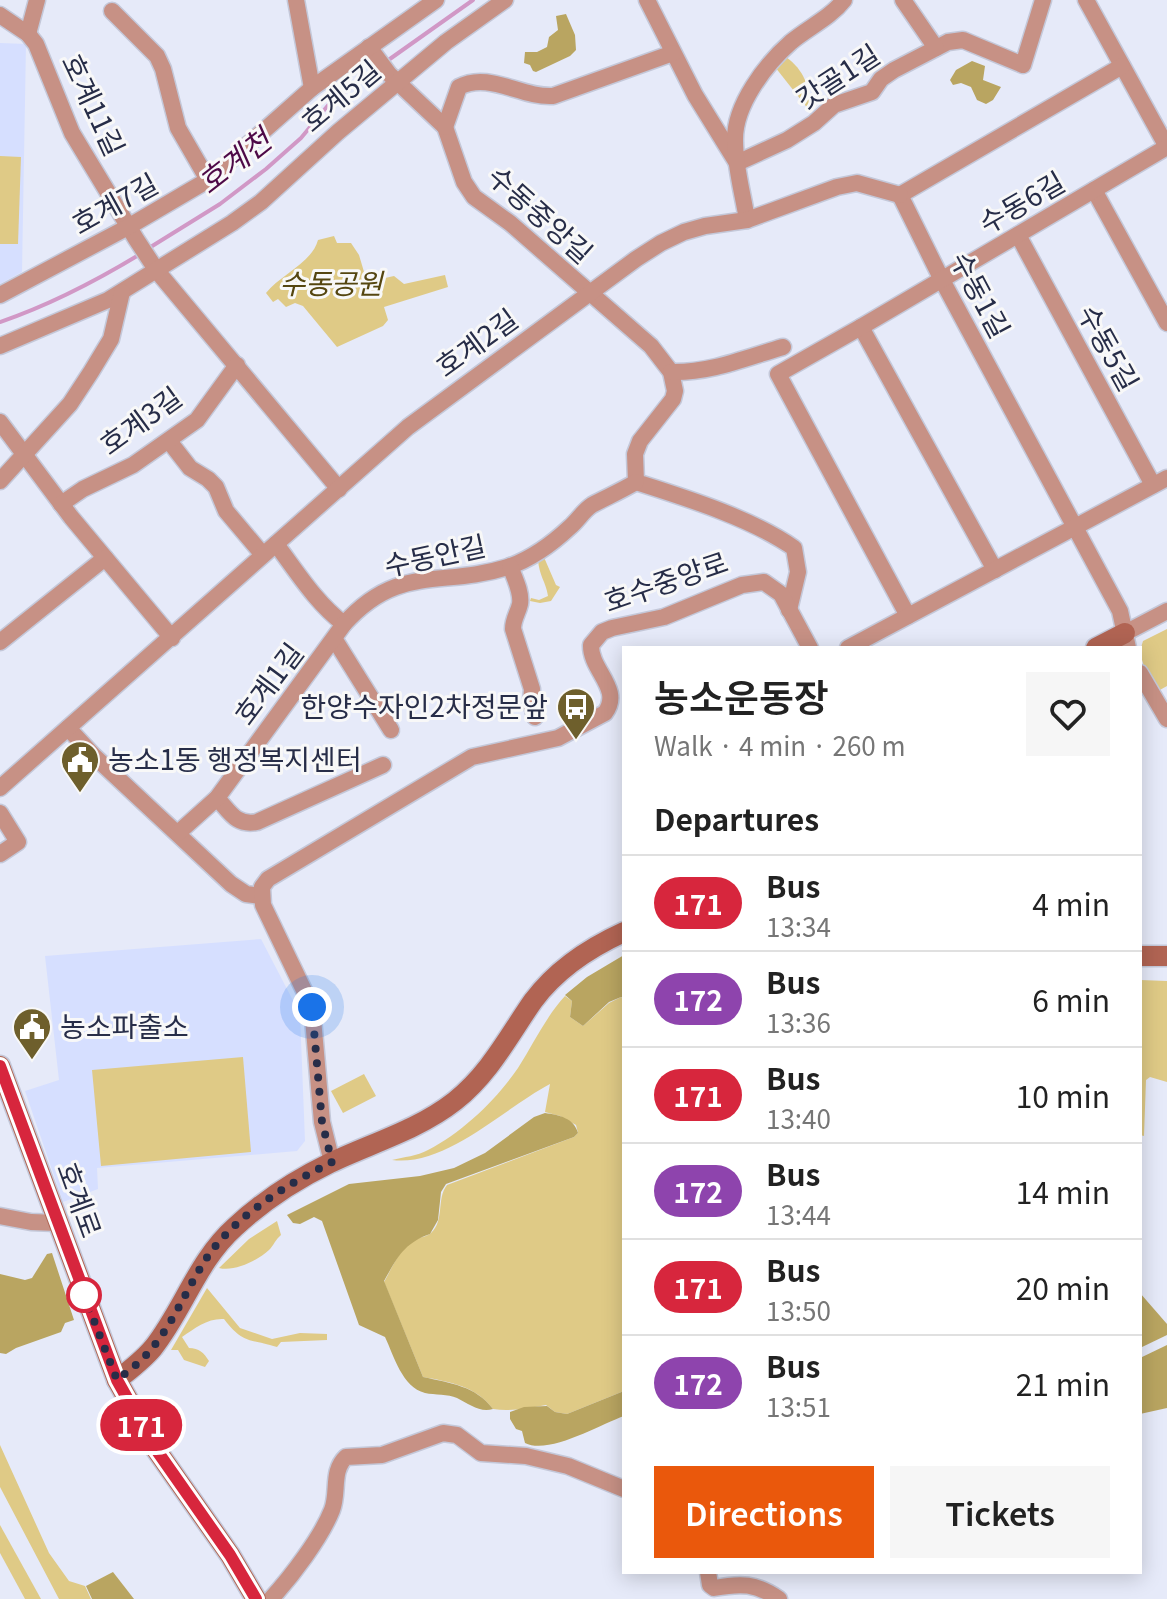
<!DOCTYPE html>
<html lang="en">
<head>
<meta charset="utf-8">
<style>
	:root { --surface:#fff; --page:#f6f6f6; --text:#222; --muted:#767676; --line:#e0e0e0; --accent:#ea580c }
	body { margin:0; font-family:Georgia,"Noto Sans KR",serif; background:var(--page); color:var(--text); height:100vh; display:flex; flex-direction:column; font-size:30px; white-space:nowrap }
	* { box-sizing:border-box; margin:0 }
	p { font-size:26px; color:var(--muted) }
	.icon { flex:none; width:44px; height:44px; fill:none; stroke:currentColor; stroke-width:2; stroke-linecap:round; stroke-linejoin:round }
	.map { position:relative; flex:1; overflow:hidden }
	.sheet { position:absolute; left:622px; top:646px; width:520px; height:928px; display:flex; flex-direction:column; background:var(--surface); border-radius:0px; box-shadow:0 4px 20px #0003 }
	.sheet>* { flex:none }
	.badge { padding:0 16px; border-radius:26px; font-size:28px; line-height:52px }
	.you { position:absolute; width:40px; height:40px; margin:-20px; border:6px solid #fff; border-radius:50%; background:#1a73e8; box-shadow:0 0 0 12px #1a73e833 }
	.map>.badge { position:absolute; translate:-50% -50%; box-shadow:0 0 0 4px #fff }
	h2 { padding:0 32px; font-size:30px; line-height:72px }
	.round { display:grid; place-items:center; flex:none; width:84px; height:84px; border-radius:0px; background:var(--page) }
	.overview { display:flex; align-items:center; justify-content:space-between; height:136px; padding:0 32px }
	h1 { font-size:38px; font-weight:600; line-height:60px }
	.action { display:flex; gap:16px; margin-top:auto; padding:16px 32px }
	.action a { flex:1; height:92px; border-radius:0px; background:var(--accent); color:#fff; font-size:32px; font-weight:600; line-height:92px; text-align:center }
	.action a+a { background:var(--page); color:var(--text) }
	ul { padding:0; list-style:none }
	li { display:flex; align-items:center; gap:24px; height:96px; padding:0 32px; border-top:2px solid var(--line) }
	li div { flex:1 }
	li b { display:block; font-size:30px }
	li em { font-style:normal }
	li .badge { min-width:88px; font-weight:700; text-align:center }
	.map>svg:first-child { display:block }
	.built { fill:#d6dfff }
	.green { fill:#dfca86 }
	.forest { fill:#b9a561 }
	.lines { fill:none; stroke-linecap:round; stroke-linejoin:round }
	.stream { stroke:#d198c6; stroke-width:4 }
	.street-casing { stroke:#c4c8d9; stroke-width:19 }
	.secondary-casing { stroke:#c4c8d9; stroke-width:23 }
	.street { stroke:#c79185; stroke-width:16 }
	.secondary { stroke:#b16453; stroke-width:20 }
	.line-casing { stroke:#fff; stroke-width:18 }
	.line { stroke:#d7263d; stroke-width:12 }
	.walk { stroke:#272d48; stroke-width:8; stroke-dasharray:0 14.4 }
	.stop-dot { fill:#fff; stroke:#d7263d; stroke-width:4 }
	.labels { text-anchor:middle; stroke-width:6; stroke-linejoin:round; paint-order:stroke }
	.street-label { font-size:28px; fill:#272d48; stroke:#f8f8f8 }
	.park-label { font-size:28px; font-style:italic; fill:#554610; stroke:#f8f8f8 }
	.poi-label { font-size:28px; fill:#272d48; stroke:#f8f8f8; text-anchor:start }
	.water-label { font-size:30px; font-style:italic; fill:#4e0947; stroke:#f8f8f8 }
</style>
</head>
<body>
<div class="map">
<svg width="1167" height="1599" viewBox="0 0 1167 1599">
	<rect width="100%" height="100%" fill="#e6eaf9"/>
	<g class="built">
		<polygon points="0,43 26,44 22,272 0,284"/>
		<polygon points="261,939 300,1014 305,1141 297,1151 97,1168 98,1189 63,1202 25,1091 59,1080 45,956"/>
	</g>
	<g class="green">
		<path d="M786,57C804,70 809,86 812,108L809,110L775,67Z"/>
		<polygon points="0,156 21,157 18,244 0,244"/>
		<path d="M334,236L337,243H351L359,255L367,282L394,276L404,284L445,275L448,287L384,307L388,320L383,326L337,347L303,306L295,303L286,307L278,299L273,302L266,293C280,275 312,263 318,240Z"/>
		<path d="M543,555L556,585L560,587L551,601L540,603L530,601L531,598L539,600L548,596C546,582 539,576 538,559Z"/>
		<path d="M1167,629V686L1158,691C1149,674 1136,660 1143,641Z"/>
		<polygon points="1140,980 1167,981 1167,1082 1150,1077 1146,1080 1144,1136 1140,1135"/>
		<path d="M565,996L572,1001L570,1017L583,1026L609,1003L621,997L624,999V1391L567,1414L555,1412L546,1405C528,1408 511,1412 493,1409C476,1386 450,1382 423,1377L384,1282C392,1268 400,1248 414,1240C419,1237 427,1237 431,1233C445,1220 436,1199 447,1185L574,1137L578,1133L576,1125L560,1116L545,1112L550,1084C504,1108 446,1167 392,1160C404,1157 417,1156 428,1150C463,1132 496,1100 518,1068C534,1043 545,1018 565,996Z"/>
		<polygon points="243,1057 251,1152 101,1166 92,1070"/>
		<polygon points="364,1074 376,1096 343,1113 331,1091"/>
		<path d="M277,1221L281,1235C275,1240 274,1245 269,1250C257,1261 234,1272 219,1268L249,1239Z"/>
		<path d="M207,1288L240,1328L272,1339L300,1333L327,1334V1340L281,1342L277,1347C249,1338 244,1345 224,1319C208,1318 195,1328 182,1337L189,1348C199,1348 204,1353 209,1361L205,1367L184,1360L178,1350H171Z"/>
		<polygon points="0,1445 49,1553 69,1581 85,1586 91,1599 59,1599 0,1487"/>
		<polygon points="0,1525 41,1599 25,1599 0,1553"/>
	</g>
	<g class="forest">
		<polygon points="566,14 575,35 576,50 570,56 536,72 533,71 530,65 524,63 525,52 537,52 547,47 549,37 558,30 556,16"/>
		<polygon points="972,61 985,66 983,80 1001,87 993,100 986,104 977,100 971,87 961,83 953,85 950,80 956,70"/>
		<polygon points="624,955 624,998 621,997 609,1002 583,1026 570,1017 572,1001 565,995 587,977"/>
		<path d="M545,1113C559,1115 574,1118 578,1133L574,1137L446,1184L441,1192L438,1220L430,1234C404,1243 397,1258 384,1281L423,1377C450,1383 476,1386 493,1409C480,1413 469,1404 457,1398C448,1394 435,1395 425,1393C402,1387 394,1356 385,1337L359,1325L322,1221L314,1217L300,1224L293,1223L287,1215L349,1184L420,1176L454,1168L485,1153L534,1117Z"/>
		<polygon points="52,1253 74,1320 65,1323 61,1332 16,1348 6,1354 0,1353 0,1274 25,1280 32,1278 47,1254"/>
		<polygon points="1140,1293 1167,1324 1167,1335 1140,1348"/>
		<polygon points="1167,1345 1167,1408 1140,1414 1140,1358"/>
		<path d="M624,1391V1416C599,1425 549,1455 525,1443L522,1431L516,1429L510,1419V1412L524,1407L547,1406L555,1412L567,1414Z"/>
		<polygon points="113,1572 134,1599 92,1599 86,1586"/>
	</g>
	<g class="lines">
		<g class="stream">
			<polyline points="387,61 473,0"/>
			<polyline points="149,248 220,204 266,169 301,138 330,103 379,66"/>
			<path d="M0,322C50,305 96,281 142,253"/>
		</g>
		<g class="street-casing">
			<g id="street">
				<polyline points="296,0 312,88"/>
				<polyline points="647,0 695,95 737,163 787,140 814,123 834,105 872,92 881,79 894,70 948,42 963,40 1023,65 1043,0"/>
				<polyline points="903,0 936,48"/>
				<polyline points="1086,0 1167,147"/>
				<polyline points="112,11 157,56 163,69 178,128 208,180"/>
				<polyline points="0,15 28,34 36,44 72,133 136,239 157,271 339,489"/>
				<polyline points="28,34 37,0"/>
				<path d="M369,47L389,74L445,127L464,182L474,197L510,223L651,346L671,372L675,391L673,399L640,441L635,454L636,482C686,498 751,518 794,548L798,572L789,610"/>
				<polyline points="1122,66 900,195 942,280 1120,611 1128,648"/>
				<path d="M445,127L459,87C489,71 521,98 553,96L673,53"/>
				<polyline points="1094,190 1167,323"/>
				<path d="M747,220C743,194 735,167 735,141C734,105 766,64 791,42C809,27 830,18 844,0"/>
				<polyline points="1018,235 1153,485"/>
				<polyline points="0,295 128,227 208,180 312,88 436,0"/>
				<polyline points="861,327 995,570"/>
				<polyline points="0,346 108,300 232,223 261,202 338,132 446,42 505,0"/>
				<path d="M671,372C711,373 745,358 783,347"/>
				<polyline points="0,422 71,517 172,638"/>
				<polyline points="169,441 190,468 208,479 216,487 226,511 263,555"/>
				<polyline points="0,481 70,404 91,372 111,339 122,292"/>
				<polyline points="61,504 83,489 133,465 197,420 237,365"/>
				<path d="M276,544C297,572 316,603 344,624C399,563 441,588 508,567C531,559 553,543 570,527C578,520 584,510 592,505C607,497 621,491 636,482"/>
				<path d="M510,566C514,577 522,592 520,604C518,613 513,619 513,629L532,689L531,702L535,717"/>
				<polyline points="908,616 778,374 861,327 1167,147"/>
				<polyline points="1125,633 1167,611"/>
				<polyline points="335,640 391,730"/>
				<polyline points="0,642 105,558"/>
				<polyline points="848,648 1167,478"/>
				<polyline points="1140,673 1167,719"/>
				<polyline points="68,728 93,755 231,884 246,894 261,896"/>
				<polyline points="0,788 408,427 636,259 661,243 684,232 705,226 747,220 837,187 857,183 900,195"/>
				<path d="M217,798C230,812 236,826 257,822L383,765"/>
				<polyline points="0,813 18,842 0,854"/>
				<polyline points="178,833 217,798 344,624"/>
				<path d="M332,1162L322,1122L312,1007L263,905L262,887L268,879L472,757L558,738L605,713C623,689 590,670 591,645L602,632L612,628L664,617L742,585L764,582L781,594L810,648"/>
				<polyline points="0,1216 31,1222 57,1223"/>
				<path d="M708,1572L710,1585L714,1588C741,1583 756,1583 779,1599"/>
				<path d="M271,1599C291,1577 321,1538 332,1510C339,1492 331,1471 346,1457L382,1455L443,1433L457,1435L481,1453L526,1456L568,1466L624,1489"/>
			</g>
		</g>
		<g class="secondary-casing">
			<g id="secondary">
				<polyline points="1096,648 1125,633"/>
				<polyline points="1140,956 1167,956"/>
				<polyline points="0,1066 117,1380 155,1448 230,1555 256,1599"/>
				<path d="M117,1380C130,1370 143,1360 153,1348C184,1309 197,1261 235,1227C263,1201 295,1180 330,1163C372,1143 418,1130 455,1101C490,1073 508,1037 533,1001C556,970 589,948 624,932"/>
			</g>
		</g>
		<use href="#street" class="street"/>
		<use href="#secondary" class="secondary"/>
	</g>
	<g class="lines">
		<g class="line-casing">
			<polyline id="line" points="0,1066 117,1380 155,1448 230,1555 256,1599"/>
		</g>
		<use href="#line" class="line"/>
		<path class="walk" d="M84,1295L117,1380C130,1370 143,1360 153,1347C176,1319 189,1283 210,1253C240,1213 288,1184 332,1162L322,1122L312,1007"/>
	</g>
	<defs>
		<g id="bus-pin" transform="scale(2)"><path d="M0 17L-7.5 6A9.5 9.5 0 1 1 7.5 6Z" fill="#6e5f2c" stroke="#f8f8f8"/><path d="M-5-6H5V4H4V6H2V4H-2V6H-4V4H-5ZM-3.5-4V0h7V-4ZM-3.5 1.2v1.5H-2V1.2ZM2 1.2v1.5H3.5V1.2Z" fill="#fff"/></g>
		<g id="civic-pin" transform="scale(2)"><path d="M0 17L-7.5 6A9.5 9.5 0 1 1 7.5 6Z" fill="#6e5f2c" stroke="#f8f8f8"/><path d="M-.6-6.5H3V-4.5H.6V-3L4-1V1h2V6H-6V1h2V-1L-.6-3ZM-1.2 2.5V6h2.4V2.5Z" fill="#fff"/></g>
	</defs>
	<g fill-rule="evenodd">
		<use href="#bus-pin" x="576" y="707"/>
		<use href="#civic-pin" x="80" y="760"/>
		<use href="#civic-pin" x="32" y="1027"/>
	</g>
	<circle class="stop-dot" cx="84" cy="1295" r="16"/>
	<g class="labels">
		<g class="street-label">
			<text transform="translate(838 77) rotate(-33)" y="10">갓골1길</text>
			<text transform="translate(341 96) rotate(-40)" y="10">호계5길</text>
			<text transform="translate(93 105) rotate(65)" y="10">호계11길</text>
			<text transform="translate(1022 203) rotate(-30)" y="10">수동6길</text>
			<text transform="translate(115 204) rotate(-29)" y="10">호계7길</text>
			<text transform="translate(540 215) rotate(42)" y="10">수동중앙길</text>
			<text transform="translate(980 295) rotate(62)" y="10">수동1길</text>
			<text transform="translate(477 343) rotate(-36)" y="10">호계2길</text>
			<text transform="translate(1108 348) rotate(61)" y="10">수동5길</text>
			<text transform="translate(141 421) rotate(-36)" y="10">호계3길</text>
			<text transform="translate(435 556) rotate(-12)" y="10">수동안길</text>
			<text transform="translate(666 582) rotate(-19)" y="10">호수중앙로</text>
			<text transform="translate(269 684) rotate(-53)" y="10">호계1길</text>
			<text transform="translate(79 1200) rotate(70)" y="10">호계로</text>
		</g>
		<g class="park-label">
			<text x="331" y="294">수동공원</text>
		</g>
		<g class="poi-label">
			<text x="548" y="717" text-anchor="end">한양수자인2차정문앞</text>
			<text x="108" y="770">농소1동 행정복지센터</text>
			<text x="60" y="1037">농소파출소</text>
		</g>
		<g class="water-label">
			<text transform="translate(235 162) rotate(-38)" y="10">호계천</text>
		</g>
	</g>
</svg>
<div class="you" style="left:312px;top:1007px"></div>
<b class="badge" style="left:141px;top:1425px;background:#d7263d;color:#fff">171</b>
<section class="sheet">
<div class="overview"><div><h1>농소운동장</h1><p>Walk · 4 min · 260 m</p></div><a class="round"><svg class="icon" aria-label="heart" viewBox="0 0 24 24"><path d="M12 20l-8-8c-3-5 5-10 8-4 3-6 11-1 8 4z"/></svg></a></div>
<h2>Departures</h2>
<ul>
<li><span class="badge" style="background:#d7263d;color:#fff">171</span><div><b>Bus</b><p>13:34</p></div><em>4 min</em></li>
<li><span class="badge" style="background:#8e44ad;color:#fff">172</span><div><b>Bus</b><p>13:36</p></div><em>6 min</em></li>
<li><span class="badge" style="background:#d7263d;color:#fff">171</span><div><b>Bus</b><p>13:40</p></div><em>10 min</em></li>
<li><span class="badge" style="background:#8e44ad;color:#fff">172</span><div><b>Bus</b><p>13:44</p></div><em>14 min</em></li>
<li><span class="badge" style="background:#d7263d;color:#fff">171</span><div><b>Bus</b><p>13:50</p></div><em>20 min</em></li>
<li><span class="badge" style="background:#8e44ad;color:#fff">172</span><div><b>Bus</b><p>13:51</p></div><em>21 min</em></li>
</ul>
<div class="action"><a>Directions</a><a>Tickets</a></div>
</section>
</div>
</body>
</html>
